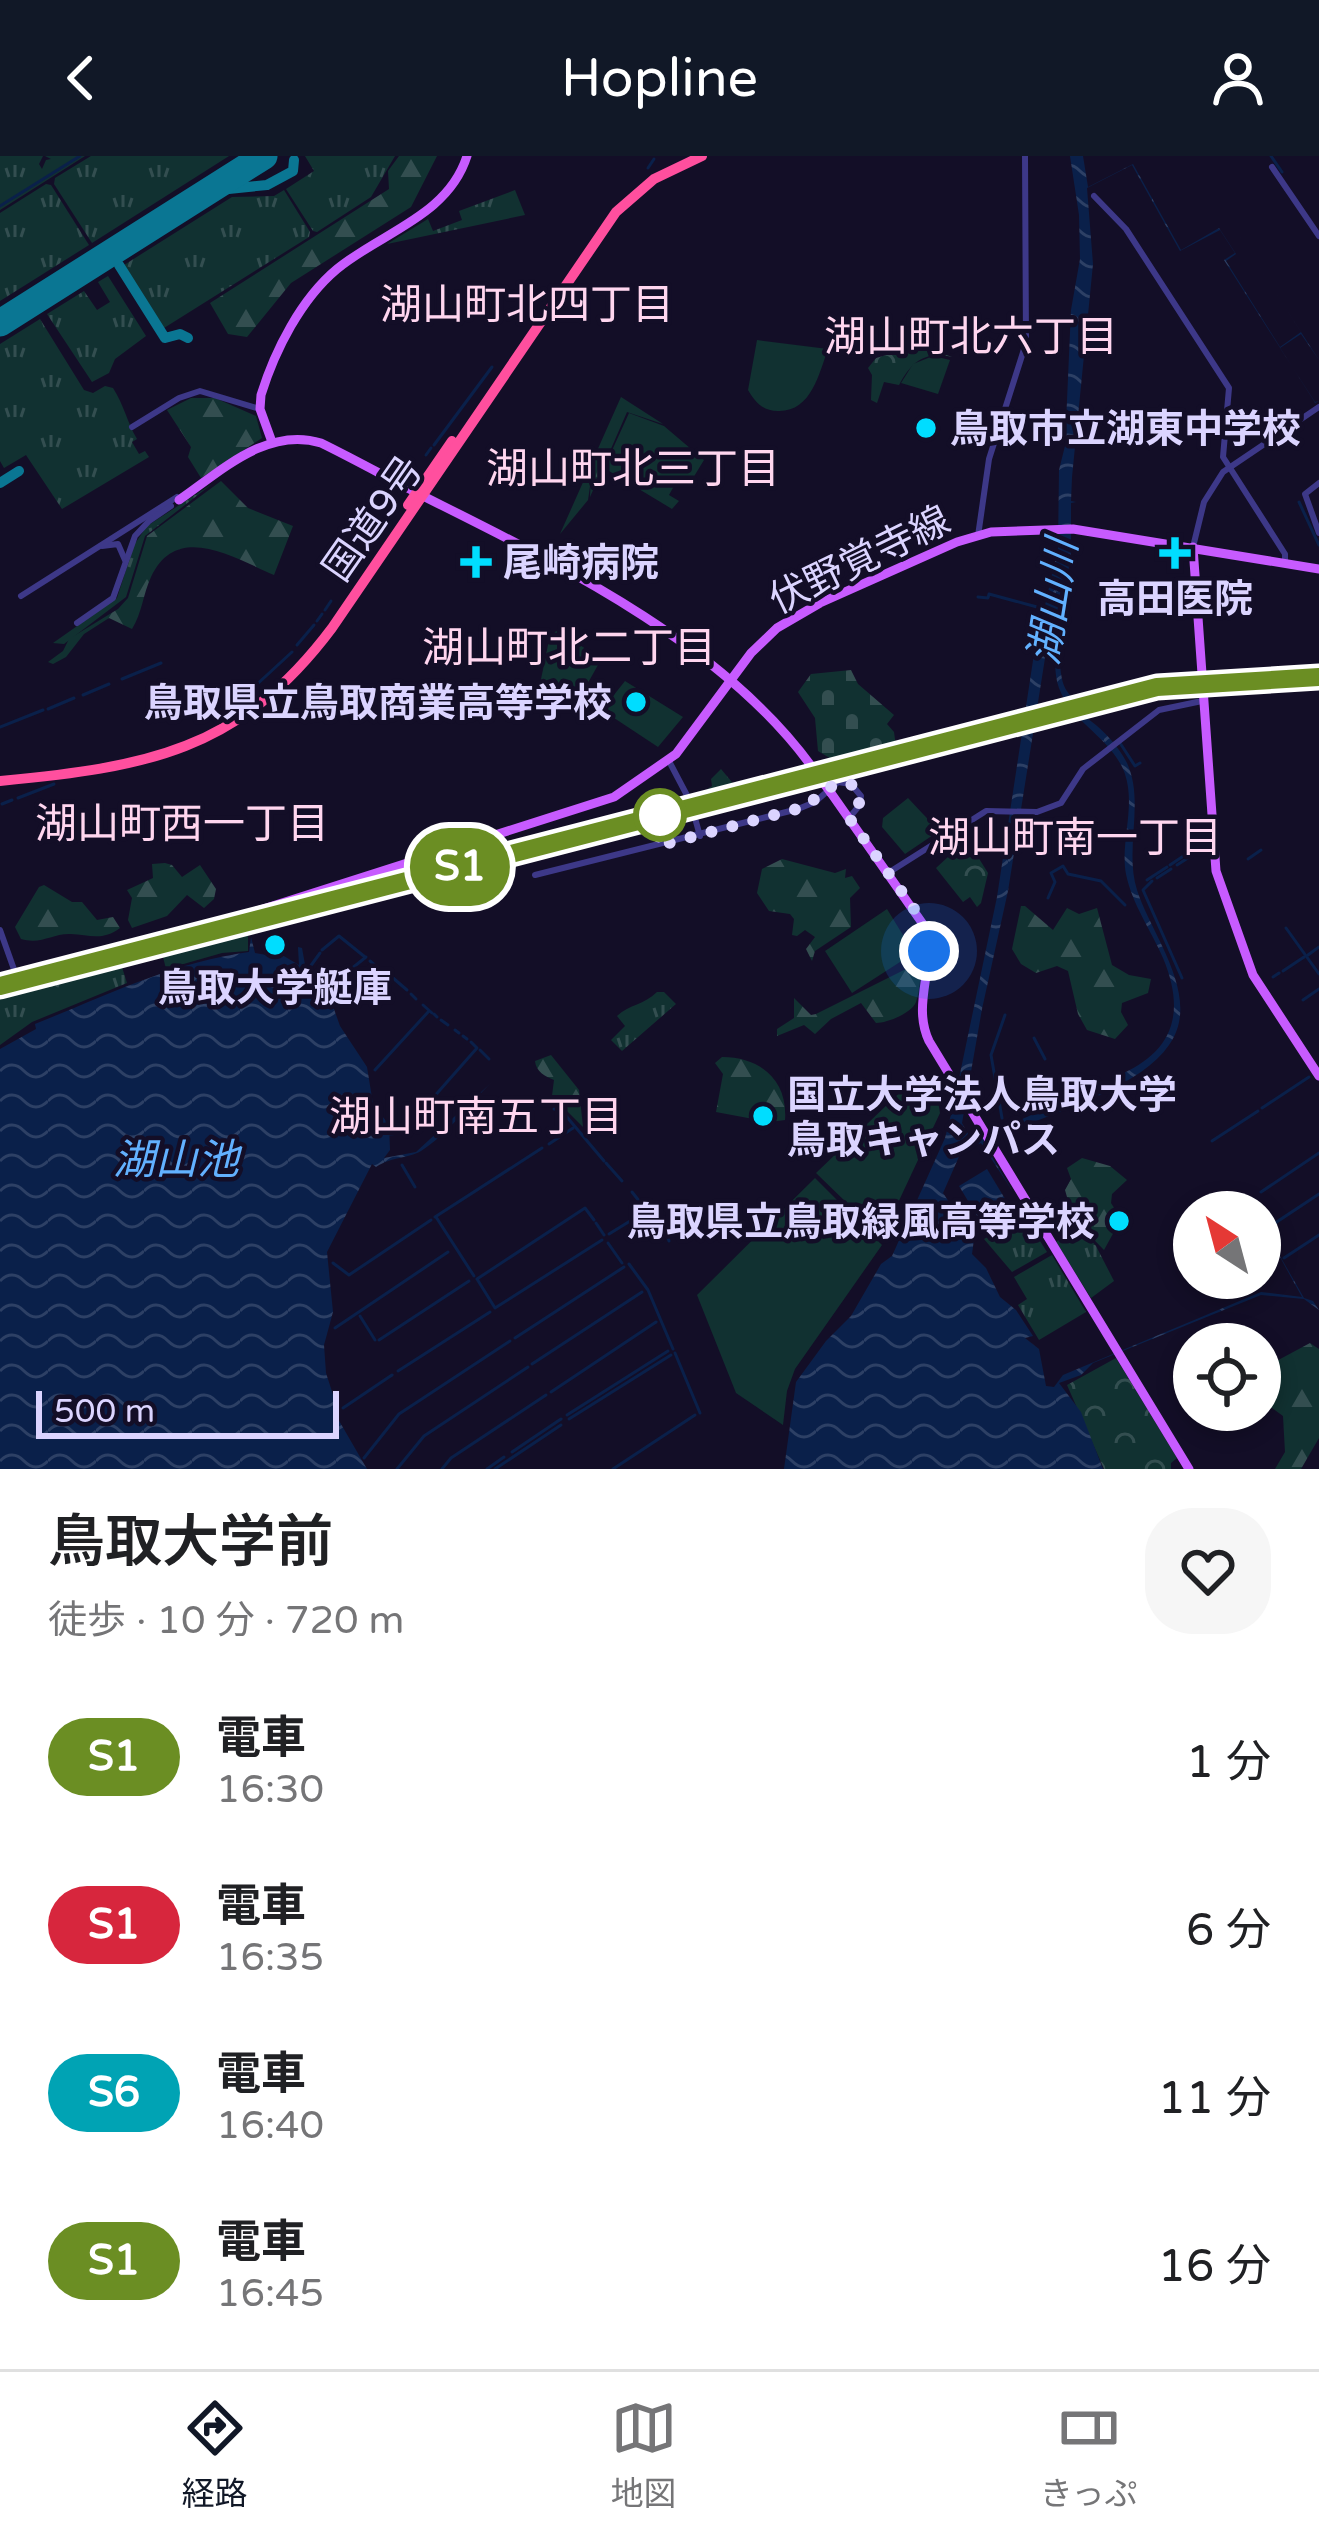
<!DOCTYPE html>
<html lang="ja">
<head>
<meta charset="utf-8">
<style>
	:root { --surface:#fff; --page:#f6f6f6; --text:#202124; --muted:#757577; --line:#e0e0e0; --accent:#111827 }
	body { margin:0; font-family:"Varela Round","Noto Sans JP",sans-serif; background:var(--page); color:var(--text); height:100vh; display:flex; flex-direction:column; font-size:45px; white-space:nowrap }
	* { box-sizing:border-box; margin:0 }
	p { font-size:39px; color:var(--muted) }
	.icon { flex:none; width:66px; height:66px; fill:none; stroke:currentColor; stroke-width:2; stroke-linecap:round; stroke-linejoin:round }
	.map { position:relative; height:1313px; overflow:hidden }
	.side { display:flex; flex-direction:column; background:var(--surface); flex:1 }
	.side>* { flex:none }
	.badge { padding:0 24px; border-radius:39px; font-size:42px; line-height:78px }
	.needle { width:78px; rotate:324deg }
	.controls { position:absolute; left:1173px; top:1035px; display:grid; gap:24px }
	.controls a { display:grid; place-items:center; width:108px; height:108px; border-radius:50%; background:var(--surface); box-shadow:0 6px 18px #0003; font-size:60px }
	.scale { position:absolute; left:36px; bottom:30px; width:303px; box-sizing:border-box; padding-left:12px; border:6px solid #dbd4ff; border-top:0; font-size:33px; line-height:42px; white-space:nowrap; color:#dbd4ff; -webkit-text-stroke:9px #130e27; paint-order:stroke }
	.you { position:absolute; width:60px; height:60px; margin:-30px; border:9px solid #fff; border-radius:50%; background:#1a73e8; box-shadow:0 0 0 18px #1a73e833 }
	.map>.badge { position:absolute; translate:-50% -50%; box-shadow:0 0 0 6px #fff }
	.round { display:grid; place-items:center; flex:none; width:126px; height:126px; border-radius:48px; background:var(--page) }
	.overview { display:flex; align-items:center; justify-content:space-between; height:204px; padding:0 48px }
	h1 { font-size:57px; font-weight:600; line-height:90px }
	ul { padding:0; list-style:none }
	li { display:flex; align-items:center; gap:36px; height:168px; padding:0 48px }
	li div { flex:1 }
	li b { display:block; font-size:45px }
	li em { font-style:normal }
	li .badge { min-width:132px; font-weight:700; text-align:center }
	header { display:flex; justify-content:space-between; align-items:center; height:156px; padding:0 48px; background:var(--accent); color:#fff; font-size:54px; font-weight:600 }
	.dock { display:flex; justify-content:space-around; align-items:center; height:168px; border-top:3px solid var(--line); background:var(--surface); font-size:33px; color:var(--muted) }
	.dock a { display:grid; justify-items:center; gap:6px }
	.dock .active { color:var(--accent) }
	.map>svg:first-child { display:block }
	.grass { fill:url(#grass-tufts) }
	.forest { fill:url(#forest-firs) }
	.cemetery { fill:url(#cemetery-stones) }
	.park { fill:url(#park-crowns) }
	.pitch { fill:#113131 }
	.water { fill:url(#water-waves); fill-rule:evenodd }
	.lines { fill:none; stroke-linecap:round; stroke-linejoin:round }
	.stream { stroke:#0a204a; stroke-width:3 }
	.taxiway { stroke:#0a7693; stroke-width:10 }
	.runway { stroke:#0a7693; stroke-width:27 }
	.minor { stroke:#3d3888; stroke-width:6 }
	.major { stroke:#c75bff; stroke-width:9 }
	.highway { stroke:#ff4f9e; stroke-width:10 }
	.rail { stroke:#0df; stroke-width:3; stroke-dasharray:18 15; stroke-linecap:butt }
	.minor-bridge { stroke:#3d3888; stroke-width:6 }
	.major-bridge { stroke:#c75bff; stroke-width:9 }
	.line-casing { stroke:#fff; stroke-width:27 }
	.line { stroke:#6b8e23; stroke-width:18 }
	.walk { stroke:#dbd4ff; stroke-width:12; stroke-dasharray:0 21.6 }
	.poi-dot { fill:#0df; stroke:#130e27; stroke-width:4.5 }
	.stop-dot { fill:#fff; stroke:#6b8e23; stroke-width:6 }
	.labels { text-anchor:middle; stroke-width:9; stroke-linejoin:round; paint-order:stroke }
	.poi-label { font-size:39px; font-weight:bold; fill:#dbd4ff; stroke:#130e27; text-anchor:start }
	.street-label { font-size:39px; fill:#dbd4ff; stroke:#130e27 }
	.neighbourhood-label { font-size:42px; fill:#ffd6ef; stroke:#130e27 }
	.water-label { font-size:42px; font-style:italic; fill:#62b1ff; stroke:#130e27 }
</style>
</head>
<body>
<header><svg class="icon" aria-label="back" viewBox="0 0 24 24"><path d="M15 5l-7 7 7 7"/></svg>Hopline<svg class="icon" aria-label="person" viewBox="0 0 24 24"><circle cx="12" cy="8" r="4"/><path d="M4 21q1-7 8-7t8 7"/></svg></header>
<div class="map">
<svg width="1319" height="1313" viewBox="0 0 1319 1313">
	<defs>
		<pattern id="grass-tufts" width="24" height="20" patternUnits="userSpaceOnUse" patternTransform="scale(3)"><rect width="24" height="20" fill="#113131"/><path d="M3 7l-1-3M5 7V3M7 7l1-3M15 17l-1-3M17 17v-4M19 17l1-3" fill="none" stroke="#334e50"/></pattern>
		<pattern id="forest-firs" width="22" height="20" patternUnits="userSpaceOnUse" patternTransform="scale(3)"><rect width="22" height="20" fill="#113131"/><path d="M5 1l3.5 6h-7zM16 11l3.5 6h-7z" fill="#334e50"/></pattern>
		<pattern id="cemetery-stones" width="16" height="16" patternUnits="userSpaceOnUse" patternTransform="scale(3)"><rect width="16" height="16" fill="#113131"/><path d="M2 7V4a2 2 0 0 1 4 0v3zM10 15v-3a2 2 0 0 1 4 0v3z" fill="#334e50"/></pattern>
		<pattern id="park-crowns" width="20" height="18" patternUnits="userSpaceOnUse" patternTransform="scale(3)"><rect width="20" height="18" fill="#113131"/><path d="M2 6a3 3 0 1 1 6 0M12 15a3 3 0 1 1 6 0" fill="none" stroke="#334e50"/></pattern>
		<pattern id="water-waves" width="16" height="10" patternUnits="userSpaceOnUse" patternTransform="scale(3)"><rect width="16" height="10" fill="#0a204a"/><path d="M0 5q4-4 8 0t8 0" fill="none" stroke="#2d4065"/></pattern>
	</defs>
	<rect width="100%" height="100%" fill="#130e27"/>
	<g class="grass">
		<polygon points="0,0 43,0 39,8 42,13 46,4 51,3 45,0 85,0 0,54"/>
		<polygon points="91,0 229,0 92,87 54,28 55,22"/>
		<polygon points="305,0 395,0 371,41 317,76 313,75 286,33 314,15"/>
		<polygon points="46,28 51,29 89,89 0,145 0,57"/>
		<polygon points="284,34 310,76 309,81 164,172 124,109 232,41 274,40"/>
		<polygon points="515,34 525,59 387,88 428,63 433,75 462,64 459,55"/>
		<polygon points="108,120 146,180 115,203 109,217 92,226 47,158 84,135 97,154 110,146 98,126"/>
		<path d="M40,163L84,234L93,237L105,230L113,232C124,249 127,266 137,283L132,286L139,298L145,295L149,301L62,353L26,299L4,312L0,305V188Z"/>
		<polygon points="621,241 663,268 627,256 590,341 591,323 588,344 560,378"/>
		<polygon points="212,328 145,380 126,441 64,488 53,487 117,442 134,389 147,370"/>
		<polygon points="721,613 736,631 807,613 811,618 695,647 695,641 712,630 711,623"/>
		<polygon points="121,808 127,827 32,866 0,889 0,839"/>
		<path d="M657,836H664L676,848L622,895L611,884L625,870L617,860C630,848 644,849 657,836Z"/>
		<polygon points="1024,1060 1047,1096 1012,1116 984,1083"/>
		<polygon points="1078,1070 1096,1090 1114,1125 1091,1142 1056,1086"/>
		<polygon points="1052,1099 1086,1156 1039,1184 1018,1149 1027,1143 1014,1121"/>
	</g>
	<g class="forest">
		<polygon points="399,0 437,0 411,51 291,127 247,181 228,178 210,147 389,33 388,15"/>
		<polygon points="191,242 215,242 256,260 262,282 201,322 188,301 191,291 167,254"/>
		<path d="M221,325L248,352L293,370L274,419C234,402 177,365 151,421C143,438 142,457 132,473L109,462L84,478L66,501L53,508L48,506L63,495L69,483L118,453L128,442L147,380Z"/>
		<polygon points="782,703 835,717 846,713 845,722 852,720 860,732 850,742 851,771 815,795 812,805 806,793 815,781 805,774 797,780 792,779 794,763 790,758 769,755 757,737 762,713"/>
		<polygon points="165,707 172,709 182,721 200,709 216,733 214,743 204,752 187,739 167,760 132,772 128,764 132,742 127,734 153,722 152,708"/>
		<path d="M44,729L72,746H82L97,764L113,761L120,772C103,785 90,779 71,778C52,777 42,789 21,783L15,771L39,731Z"/>
		<polygon points="1021,750 1025,750 1053,774 1067,752 1079,758 1097,752 1112,809 1129,819 1151,823 1148,837 1122,847 1121,856 1128,869 1115,883 1087,874 1078,858 1068,815 1057,810 1036,817 1021,808 1012,793"/>
		<path d="M918,776C924,789 921,831 916,846C912,857 887,867 876,867L861,847L831,863L815,878L804,869L777,880V873L794,862V842L811,859L816,858L908,812L913,806Z"/>
		<path d="M551,899L579,934L583,971L552,940L554,924C545,920 536,916 535,905Z"/>
		<path d="M722,901C761,901 788,925 785,964L770,966L716,956L723,918L715,907Z"/>
		<polygon points="1082,1002 1110,1010 1127,1024 1112,1038 1111,1047 1121,1063 1104,1094 1073,1062 1065,1034 1071,1023 1067,1012"/>
		<polygon points="1310,1187 1319,1193 1319,1282 1301,1313 1275,1313 1285,1296 1283,1260 1260,1243 1260,1214"/>
	</g>
	<polygon class="cemetery" points="851,514 858,528 894,559 887,568 894,576 896,591 833,604 818,595 815,562 798,536 811,518"/>
	<g class="park">
		<path d="M902,183L952,201C925,195 912,205 899,229L884,226L877,247L871,244L872,219L868,212L876,202L897,196Z"/>
		<polygon points="949,700 978,701 988,717 981,747 977,751 970,741 963,746 936,712"/>
		<polygon points="1116,1202 1177,1302 1171,1307 1171,1313 1104,1313 1067,1229"/>
	</g>
	<g class="pitch">
		<path d="M757,184L828,193C819,218 811,256 778,255C763,255 755,246 748,234Z"/>
		<polygon points="933,200 950,204 938,238 901,227 913,208"/>
		<polygon points="629,257 664,270 704,304 690,327 679,321 669,339 679,345 672,353 604,312"/>
		<polygon points="556,475 598,500 598,509 575,550 540,528 549,484"/>
		<polygon points="625,525 683,561 658,591 602,554"/>
		<polygon points="908,642 939,675 905,698 882,671 883,662"/>
		<polygon points="887,753 914,797 852,837 825,795"/>
		<polygon points="248,774 248,795 222,797 166,813 162,797"/>
		<polygon points="915,922 938,945 940,957 882,1081 816,1017"/>
		<polygon points="815,1022 882,1089 795,1213 787,1235 783,1269 736,1237 697,1139"/>
	</g>
	<g class="water">
		<path d="M1070,0H1083L1088,31L1133,8L1181,94L1219,72L1236,98L1226,105L1280,191L1301,176L1234,72L1319,204L1301,178L1280,192L1315,246L1319,245L1315,247L1314,245L1224,104L1235,97L1220,74L1180,95L1132,9L1087,32L1093,108L1072,321L1071,345L1076,346L1071,347V400L1062,448L1067,451H1062C1061,475 1057,499 1062,523C1065,539 1076,540 1077,556C1096,566 1117,587 1127,607C1145,646 1124,693 1137,734C1151,779 1203,841 1169,889C1136,937 1035,962 983,986L1013,1036L981,987L961,996L943,1037L974,1083L972,1098L986,1112L1000,1141L1016,1154L1033,1180L1025,1182L1039,1193L1046,1230L1054,1231L1063,1219L1261,1136L1302,1141L1260,1065L1304,1142L1313,1145L1319,1154L1304,1143L1261,1139L1093,1207L1081,1219L1059,1227L1081,1256L1103,1313H784L796,1226L826,1185L851,1160L881,1108L892,1100L945,982L953,951L997,741L1034,498L1058,392L1059,314L1065,290L1071,154L1080,103L1079,59ZM1057,468C1059,490 1051,510 1059,532C1071,566 1113,583 1125,618C1136,651 1120,686 1126,718C1132,748 1151,774 1163,802C1189,864 1167,899 1117,920L1125,918L1102,933L1093,932L972,985L962,967L982,853L1008,735L1049,477Z"/>
		<path d="M251,781L255,797L272,800L277,796L299,809L298,791L302,792L307,820L329,839L340,870L367,911L373,948L389,969L390,994L384,1002L416,996L492,926C468,949 449,977 421,995C407,1003 393,1000 376,1011L372,1008L327,1096L333,1156L324,1189L326,1217L336,1248L334,1256L367,1313H0V893L36,873L35,868C105,840 174,806 249,796Z"/>
		<polygon points="987,1013 1013,1056 985,1073 959,1030"/>
	</g>
	<g class="lines">
		<g class="stream">
			<polyline points="1271,0 1282,16"/>
			<polyline points="648,12 654,3"/>
			<polyline points="0,50 80,0"/>
			<polyline points="434,289 492,211"/>
			<polyline points="426,299 431,292"/>
			<polyline points="1299,346 1319,389"/>
			<polyline points="1149,424 1150,435 1163,434"/>
			<polyline points="978,441 988,442 989,438 1037,451"/>
			<polyline points="325,454 331,445"/>
			<polyline points="317,465 322,458"/>
			<polyline points="297,489 314,469"/>
			<polyline points="122,523 161,507"/>
			<polyline points="83,539 109,528"/>
			<polyline points="1078,545 1185,524"/>
			<polyline points="48,553 74,542"/>
			<polyline points="222,553 253,532 292,496"/>
			<polyline points="0,571 43,554"/>
			<polyline points="1120,587 1135,610 1140,607"/>
			<polyline points="18,642 54,628"/>
			<polyline points="2,648 12,644"/>
			<polyline points="1189,697 1209,684"/>
			<polyline points="1248,703 1261,694"/>
			<polyline points="1170,709 1185,699"/>
			<polyline points="1177,709 1208,689"/>
			<polyline points="1157,722 1171,713"/>
			<polyline points="1147,724 1167,711"/>
			<polyline points="1152,725 1143,734 1182,822"/>
			<polyline points="1048,742 1055,726 1051,717 1063,710 1068,718 1101,725 1125,749"/>
			<polyline points="1286,772 1319,818"/>
			<polyline points="322,794 339,780 365,801"/>
			<polyline points="1308,799 1319,791"/>
			<polyline points="370,805 377,811"/>
			<polyline points="382,814 387,818"/>
			<polyline points="307,815 320,797"/>
			<polyline points="1283,815 1304,801"/>
			<polyline points="1273,821 1279,817"/>
			<polyline points="393,822 407,834"/>
			<polyline points="325,834 366,801"/>
			<polyline points="411,838 416,843"/>
			<polyline points="1303,844 1319,833"/>
			<polyline points="423,849 432,857"/>
			<polyline points="434,858 437,861"/>
			<polyline points="441,864 448,869"/>
			<polyline points="455,874 459,877"/>
			<polyline points="463,880 467,883"/>
			<polyline points="1034,882 1045,903"/>
			<polyline points="480,894 489,903"/>
			<polyline points="375,914 429,855"/>
			<polyline points="1262,952 1309,921"/>
			<polyline points="554,953 561,954 604,1005"/>
			<polyline points="1002,962 991,899 1005,859"/>
			<polyline points="389,978 402,977 477,892 471,886"/>
			<polyline points="1212,985 1258,955"/>
			<polyline points="549,988 573,972"/>
			<polyline points="606,1007 622,1025"/>
			<polyline points="402,1009 415,1031"/>
			<polyline points="632,1036 666,1079"/>
			<polyline points="1261,1036 1319,997"/>
			<polyline points="1229,1056 1247,1044"/>
			<polyline points="435,1061 542,992"/>
			<polyline points="436,1061 474,1120"/>
			<polyline points="594,1064 585,1052 477,1123 495,1152 602,1084"/>
			<polyline points="596,1067 604,1079"/>
			<polyline points="1266,1073 1319,1038"/>
			<polyline points="609,1078 635,1062 632,1057 641,1050"/>
			<polyline points="668,1082 669,1085"/>
			<polyline points="608,1087 622,1107"/>
			<polyline points="1180,1089 1194,1079"/>
			<polyline points="1184,1099 1194,1112"/>
			<polyline points="1284,1102 1319,1079"/>
			<polyline points="333,1107 349,1119 431,1064"/>
			<polyline points="629,1108 648,1134 673,1193"/>
			<polyline points="1202,1122 1217,1141"/>
			<polyline points="360,1160 375,1184"/>
			<polyline points="335,1172 448,1096"/>
			<polyline points="515,1182 624,1111"/>
			<polyline points="379,1184 469,1125"/>
			<polyline points="675,1197 700,1257"/>
			<polyline points="532,1208 642,1136"/>
			<polyline points="398,1215 490,1156"/>
			<polyline points="551,1236 656,1166"/>
			<polyline points="343,1252 392,1219"/>
			<polyline points="567,1259 668,1195"/>
			<polyline points="569,1263 671,1199"/>
			<polyline points="512,1296 561,1263"/>
			<polyline points="364,1302 399,1258 510,1185"/>
			<polyline points="397,1313 424,1280 528,1211"/>
			<polyline points="442,1313 451,1302 546,1239"/>
			<polyline points="487,1313 504,1301"/>
			<polyline points="495,1313 561,1269"/>
			<polyline points="613,1313 695,1259"/>
		</g>
		<g class="taxiway">
			<polyline points="209,35 267,29 293,15 294,4"/>
			<polyline points="119,109 165,182 180,178 188,182"/>
			<polyline points="0,327 19,315"/>
		</g>
		<polyline class="runway" points="0,167 264,0"/>
		<g class="minor">
			<polyline points="1272,11 1319,80"/>
			<polyline points="1094,40 1126,73 1229,232 1223,301 1285,398 1285,407"/>
			<polyline points="132,271 179,242 200,235 260,253"/>
			<polyline points="1319,327 1305,338 1319,377"/>
			<polyline points="978,380 989,303 1026,187 1025,0"/>
			<polyline points="102,390 118,388 125,404"/>
			<polyline points="1193,391 1204,346 1223,316 1319,251"/>
			<polyline points="21,440 177,341"/>
			<polyline points="77,467 113,442 135,380 149,365 171,350"/>
			<polyline points="669,605 691,647"/>
			<polyline points="693,655 700,680"/>
			<polyline points="888,717 986,655 1037,656 1061,647 1083,613 1159,554 1202,545"/>
			<polyline points="535,719 798,653 815,646 838,626 851,628 861,640 859,650 849,662"/>
			<polyline points="0,774 16,819"/>
			<polyline points="0,835 427,725 438,725"/>
		</g>
		<g class="major">
			<path d="M272,286L260,253L261,239C275,194 301,143 337,113C382,76 448,60 467,0"/>
			<path d="M179,344C220,316 267,270 321,287C362,307 402,330 443,350C571,414 726,492 812,611"/>
			<polyline points="1193,391 1216,715 1253,819 1319,920"/>
			<path d="M831,637L925,771C937,810 911,847 929,885L1189,1313"/>
			<polyline points="0,822 232,763 614,641 676,598 751,497 777,472 820,447 957,386 991,376 1073,373 1319,413"/>
		</g>
		<g class="highway">
			<polyline points="408,349 452,285"/>
			<path d="M0,625C146,611 239,596 332,472L616,56L654,23L702,0"/>
		</g>
		<polyline class="rail" points="0,830 1157,531 1319,521"/>
		<polyline class="minor-bridge" points="691,647 693,655"/>
		<polyline class="major-bridge" points="812,611 831,637"/>
	</g>
	<g class="lines">
		<g class="line-casing">
			<polyline id="line" points="0,830 1157,531 1319,521"/>
		</g>
		<use href="#line" class="line"/>
		<polyline class="walk" points="660,659 658,690 804,651 835,628 851,628 861,644 849,662 922,764 929,795"/>
	</g>
	<g class="poi-dot">
		<circle cx="926" cy="272" r="12"/>
		<path d="M1169 379h12v12h12v12h-12v12h-12v-12h-12v-12h12z"/>
		<path d="M470 388h12v12h12v12h-12v12h-12v-12h-12v-12h12z"/>
		<circle cx="636" cy="546" r="12"/>
		<circle cx="275" cy="789" r="12"/>
		<circle cx="763" cy="960" r="12"/>
		<circle cx="1119" cy="1065" r="12"/>
	</g>
	<circle class="stop-dot" cx="660" cy="659" r="24"/>
	<g class="labels">
		<g class="poi-label">
			<text x="950" y="286">鳥取市立湖東中学校</text>
			<text x="503" y="420">尾崎病院</text>
			<text x="1175" y="456" text-anchor="middle">高田医院</text>
			<text x="612" y="560" text-anchor="end">鳥取県立鳥取商業高等学校</text>
			<text x="275" y="845" text-anchor="middle">鳥取大学艇庫</text>
			<text x="787" y="952">国立大学法人鳥取大学<tspan x="787" dy="45">鳥取キャンパス</tspan></text>
			<text x="1095" y="1079" text-anchor="end">鳥取県立鳥取緑風高等学校</text>
		</g>
		<g class="street-label">
			<text transform="translate(372 362) rotate(-55)" y="14">国道9号</text>
			<text transform="translate(859 403) rotate(-26)" y="14">伏野覚寺線</text>
		</g>
		<g class="neighbourhood-label">
			<text x="527" y="163">湖山町北四丁目</text>
			<text x="971" y="195">湖山町北六丁目</text>
			<text x="633" y="327">湖山町北三丁目</text>
			<text x="569" y="506">湖山町北二丁目</text>
			<text x="182" y="682">湖山町西一丁目</text>
			<text x="1075" y="696">湖山町南一丁目</text>
			<text x="476" y="975">湖山町南五丁目</text>
		</g>
		<g class="water-label">
			<text transform="translate(1052 446) rotate(-81)" y="15">湖山川</text>
			<text x="176" y="1018">湖山池</text>
		</g>
	</g>
</svg>
<div class="controls">
<a><svg class="needle" viewBox="-14 -14 28 28"><path d="M0-13l5 13h-10z" fill="#e53935"/><path d="M0 13l5-13h-10z" fill="#757577"/></svg></a>
<a><svg class="icon" aria-label="locate" viewBox="0 0 24 24"><circle cx="12" cy="12" r="6"/><path d="M12 2v4M12 18v4M2 12h4M18 12h4"/></svg></a>
</div>
<div class="scale">500 m</div>
<div class="you" style="left:929px;top:795px"></div>
<b class="badge" style="left:460px;top:711px;background:#6b8e23;color:#fff">S1</b>
</div>
<section class="side">
<div class="overview"><div><h1>鳥取大学前</h1><p>徒歩 · 10 分 · 720 m</p></div><a class="round"><svg class="icon" aria-label="heart" viewBox="0 0 24 24"><path d="M12 20l-8-8c-3-5 5-10 8-4 3-6 11-1 8 4z"/></svg></a></div>
<ul>
<li><span class="badge" style="background:#6b8e23;color:#fff">S1</span><div><b>電車</b><p>16:30</p></div><em>1 分</em></li>
<li><span class="badge" style="background:#d7263d;color:#fff">S1</span><div><b>電車</b><p>16:35</p></div><em>6 分</em></li>
<li><span class="badge" style="background:#00a3b4;color:#fff">S6</span><div><b>電車</b><p>16:40</p></div><em>11 分</em></li>
<li><span class="badge" style="background:#6b8e23;color:#fff">S1</span><div><b>電車</b><p>16:45</p></div><em>16 分</em></li>
</ul>
</section>
<nav class="dock">
<a class="active"><svg class="icon" aria-label="directions" viewBox="0 0 24 24"><path d="M12 3l9 9-9 9-9-9zM9 14v-3h6M13 9l2 2-2 2"/></svg>経路</a>
<a><svg class="icon" aria-label="map" viewBox="0 0 24 24"><path d="M3 6l6-2 6 2 6-2v14l-6 2-6-2-6 2zM9 4v14M15 6v14"/></svg>地図</a>
<a><svg class="icon" aria-label="tickets" viewBox="0 0 24 24"><path d="M3 7h18v10H3zM15 7v10"/></svg>きっぷ</a>
</nav>
</body>
</html>
